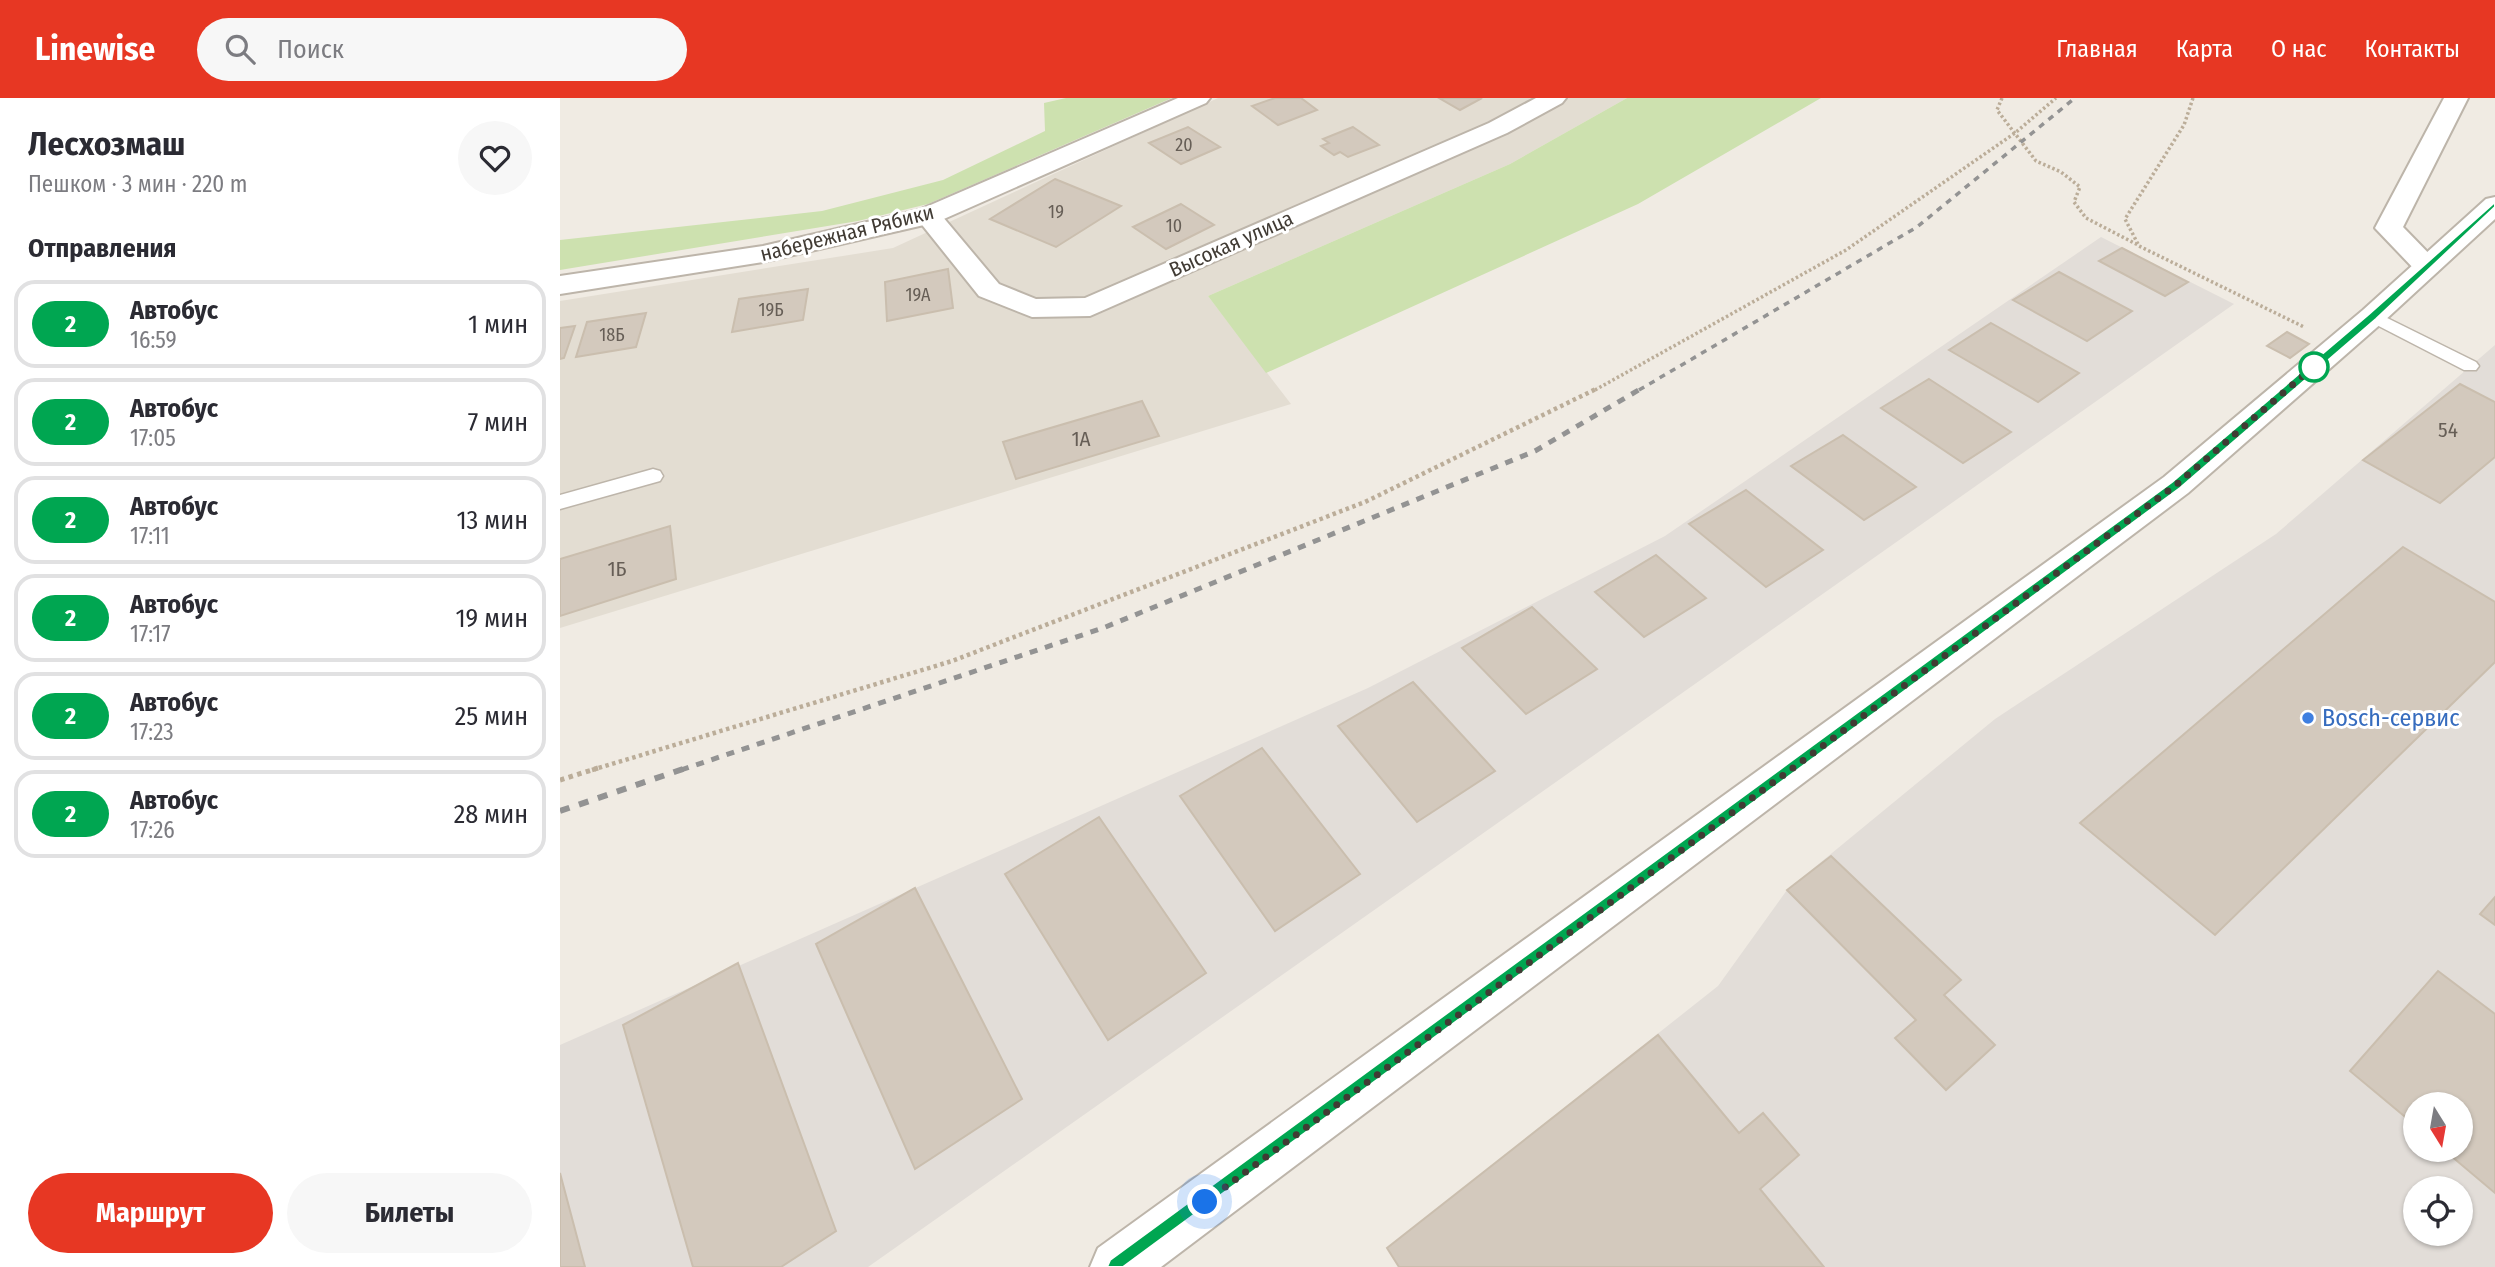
<!DOCTYPE html>
<html lang="ru">
<head>
<meta charset="utf-8">
<style>
	:root { --surface:#fff; --page:#f7f7f7; --text:#2b2b33; --muted:#7c7c81; --line:#e1e1e2; --accent:#e73723 }
	body { margin:0; font-family:"Fira Sans Condensed",sans-serif; background:var(--page); color:var(--text); height:100vh; display:flex; flex-direction:column; font-size:26px; white-space:nowrap }
	* { box-sizing:border-box; margin:0 }
	p { font-size:23px; color:var(--muted) }
	.icon { flex:none; width:38px; height:38px; fill:none; stroke:currentColor; stroke-width:2; stroke-linecap:round; stroke-linejoin:round }
	.map { position:relative; flex:1; overflow:hidden }
	.panel { display:flex; flex-direction:column; background:var(--surface); width:560px }
	.panel>* { flex:none }
	.badge { padding:0 14px; border-radius:23px; font-size:24px; line-height:46px }
	.needle { width:46px; rotate:169deg }
	.controls { position:absolute; left:1843px; top:994px; display:grid; gap:14px }
	.controls a { display:grid; place-items:center; width:70px; height:70px; border-radius:50%; background:var(--surface); box-shadow:0 2px 5px #0004; font-size:35px }
	.you { position:absolute; width:35px; height:35px; margin:-18px; border:5px solid #fff; border-radius:50%; background:#1a73e8; box-shadow:0 0 0 10px #1a73e833 }
	.map>.badge { position:absolute; translate:-50% -50%; box-shadow:0 0 0 4px #fff }
	h2 { padding:0 28px; font-size:26px; line-height:63px }
	.round { display:grid; place-items:center; flex:none; width:74px; height:74px; border-radius:37px; background:var(--page) }
	.headline { display:flex; align-items:center; justify-content:space-between; height:119px; padding:0 28px }
	h1 { font-size:33px; font-weight:700; line-height:52px }
	.action { display:flex; gap:14px; margin-top:auto; padding:14px 28px }
	.action a { flex:1; height:80px; border-radius:42px; background:var(--accent); color:#fff; font-size:28px; font-weight:700; line-height:80px; text-align:center }
	.action a+a { background:var(--page); color:var(--text) }
	ul { padding:0; list-style:none }
	li { display:flex; align-items:center; gap:21px; height:88px; margin:0 14px 10px; padding:0 14px; border:4px solid var(--line); border-radius:21px }
	li div { flex:1 }
	li b { display:block; font-size:26px }
	li em { font-style:normal }
	li .badge { min-width:77px; font-weight:700; text-align:center }
	header { display:flex; align-items:center; gap:42px; box-sizing:border-box; height:98px; padding:0 35px; background:var(--accent); color:#fff }
	header strong { font-size:33px }
	nav { display:flex; gap:38px; margin-inline-start:auto; font-size:24px }
	.search { width:490px; height:63px; background:var(--page); display:flex; align-items:center; gap:18px; box-sizing:border-box; padding:0 24px; border-radius:38px; color:var(--muted); font-size:26px }
	main { display:flex; flex:1; min-height:0 }
	.map>svg:first-child { display:block }
	.residential { fill:#e3ddd2 }
	.industrial { fill:#e2ddd8; fill-rule:evenodd }
	.green { fill:#cde1af }
	.building { fill:#d3c9bd; stroke:#cabeae; stroke-width:2 }
	.lines { fill:none; stroke-linecap:round; stroke-linejoin:round }
	.service-casing { stroke:#bdb5aa; stroke-width:3 }
	.minor-casing { stroke:#bdb5aa; stroke-width:4 }
	.tertiary-casing { stroke:#bdb5aa; stroke-width:4 }
	.path-far2 { stroke:#bbad99; stroke-width:3.5; stroke-dasharray:2.5 2.5; stroke-linecap:butt }
	.path-far1 { stroke:#bbad99; stroke-width:4.5; stroke-dasharray:3.5 3.5; stroke-linecap:butt }
	.path { stroke:#bbad99; stroke-width:5; stroke-dasharray:4.5 4.5; stroke-linecap:butt }
	.service { fill:#fff; fill-rule:evenodd }
	.minor { fill:#fff; fill-rule:evenodd }
	.tertiary { fill:#fff; fill-rule:evenodd }
	.rail-far2 { stroke:#939393; stroke-width:3.5; stroke-dasharray:6 6; stroke-linecap:butt }
	.rail-far1 { stroke:#939393; stroke-width:5; stroke-dasharray:8 8; stroke-linecap:butt }
	.rail { stroke:#939393; stroke-width:6; stroke-dasharray:10 10; stroke-linecap:butt }
	.line { fill:#00a651; stroke:#fff; stroke-width:2 }
	.walk { stroke:#413b34; stroke-width:7; stroke-dasharray:0 12.6 }
	.stop-dot { fill:#fff; stroke:#00a651; stroke-width:3.5 }
	.shop-dot { fill:#3f7fe0; stroke:#fff; stroke-width:2.5 }
	.labels { text-anchor:middle; stroke-width:6; stroke-linejoin:round; paint-order:stroke }
	.far-number-label { font-size:18px; fill:#665e56 }
	.far-street-label { font-size:21px; fill:#413b34; stroke:#fff }
	.number-label { font-size:21px; fill:#665e56 }
	.shop-label { font-size:24px; fill:#366cbe; stroke:#fff; text-anchor:start }
</style>
</head>
<body>
<header>
<strong>Linewise</strong>
<div class="search"><svg class="icon" aria-label="search" viewBox="0 0 24 24"><circle cx="10" cy="10" r="6"/><path d="M15 15l6 6"/></svg>Поиск</div>
<nav><a>Главная</a><a>Карта</a><a>О нас</a><a>Контакты</a></nav>
</header>
<main>
<section class="panel">
<div class="headline"><div><h1>Лесхозмаш</h1><p>Пешком · 3 мин · 220 m</p></div><a class="round"><svg class="icon" aria-label="heart" viewBox="0 0 24 24"><path d="M12 20l-8-8c-3-5 5-10 8-4 3-6 11-1 8 4z"/></svg></a></div>
<h2>Отправления</h2>
<ul>
<li><span class="badge" style="background:#00a651;color:#fff">2</span><div><b>Автобус</b><p>16:59</p></div><em>1 мин</em></li>
<li><span class="badge" style="background:#00a651;color:#fff">2</span><div><b>Автобус</b><p>17:05</p></div><em>7 мин</em></li>
<li><span class="badge" style="background:#00a651;color:#fff">2</span><div><b>Автобус</b><p>17:11</p></div><em>13 мин</em></li>
<li><span class="badge" style="background:#00a651;color:#fff">2</span><div><b>Автобус</b><p>17:17</p></div><em>19 мин</em></li>
<li><span class="badge" style="background:#00a651;color:#fff">2</span><div><b>Автобус</b><p>17:23</p></div><em>25 мин</em></li>
<li><span class="badge" style="background:#00a651;color:#fff">2</span><div><b>Автобус</b><p>17:26</p></div><em>28 мин</em></li>
</ul>
<div class="action"><a>Маршрут</a><a>Билеты</a></div>
</section>
<div class="map">
<svg width="1935" height="1169" viewBox="0 0 1935 1169">
	<rect width="100%" height="100%" fill="#f0ebe3"/>
	<polygon class="residential" points="658,0 1067,0 950,66 648,198 731,306 0,530 0,203 333,150"/>
	<g class="industrial">
		<polygon points="1541,139 1674,206 308,1169 0,1169 0,947 808,590 1105,438"/>
		<path d="M1935,247V1169H839L827,1150L1158,888L1227,792L1435,621L1716,436ZM1855,1006H1900V1052H1855ZM1855,1090H1900V1136H1855Z"/>
	</g>
	<g class="green">
		<polygon points="506,0 612,0 368,106 298,123 0,172 0,142 262,113 383,82 485,33 484,5"/>
		<polygon points="1067,0 1261,0 1078,106 706,275 648,198 950,66"/>
	</g>
	<g class="building">
		<polygon points="715,0 741,0 757,12 718,27 692,8"/>
		<polygon points="879,0 922,0 900,12"/>
		<polygon points="628,29 660,49 621,66 589,45"/>
		<polygon points="793,29 819,47 788,59 780,54 774,57 761,48 769,45 763,41"/>
		<polygon points="495,81 561,108 496,149 430,121"/>
		<polygon points="621,106 654,127 606,151 573,129"/>
		<polygon points="1562,150 1628,184 1605,198 1539,163"/>
		<polygon points="388,171 393,210 327,223 325,184"/>
		<polygon points="1499,174 1572,213 1527,243 1453,202"/>
		<polygon points="248,191 243,222 172,234 179,201"/>
		<polygon points="86,215 76,249 16,259 27,224"/>
		<polygon points="1431,225 1519,275 1478,304 1389,252"/>
		<polygon points="15,228 4,260 0,261 0,230"/>
		<polygon points="1727,234 1749,246 1730,260 1707,248"/>
		<polygon points="1369,281 1451,334 1403,365 1321,310"/>
		<polygon points="1900,286 1935,304 1935,359 1880,405 1803,362"/>
		<polygon points="582,303 599,338 456,381 443,344"/>
		<polygon points="1283,337 1356,389 1304,422 1231,368"/>
		<polygon points="1186,392 1263,452 1206,489 1129,426"/>
		<polygon points="110,428 116,481 0,518 0,461"/>
		<polygon points="1843,449 1935,504 1935,564 1655,837 1520,725"/>
		<polygon points="1096,457 1146,500 1084,539 1035,494"/>
		<polygon points="972,509 1037,571 966,616 902,550"/>
		<polygon points="853,584 935,673 857,724 778,628"/>
		<polygon points="702,650 800,776 715,833 620,698"/>
		<polygon points="539,719 646,875 548,942 445,776"/>
		<polygon points="1271,758 1401,882 1384,897 1435,947 1386,992 1335,940 1356,922 1227,792"/>
		<polygon points="355,790 462,1001 355,1071 256,846"/>
		<polygon points="1935,799 1935,827 1920,816"/>
		<polygon points="178,865 276,1133 221,1169 133,1169 63,927"/>
		<polygon points="1878,873 1935,916 1935,1095 1884,1052 1900,1052 1900,1006 1855,1006 1855,1027 1790,973"/>
		<polygon points="1098,937 1179,1035 1203,1015 1239,1057 1200,1091 1264,1169 839,1169 827,1150"/>
		<polygon points="0,1075 25,1169 0,1169"/>
	</g>
	<g class="lines">
		<g class="service-casing">
			<g id="service">
				<polygon points="1813,213 1916,264 1919,268 1916,272 1904,272 1807,222 1804,218 1807,214"/>
				<polygon points="93,371 100,373 103,378 100,383 0,411 0,397"/>
			</g>
		</g>
		<g class="minor-casing">
			<g id="minor">
				<polygon points="976,0 1006,0 1002,5 947,35 530,218 472,219 419,198 355,118 359,112 368,110 377,112 439,186 476,201 525,200 929,25"/>
				<polygon points="1884,0 1908,0 1843,129 1881,168 1877,174 1867,176 1857,174 1815,130"/>
			</g>
		</g>
		<g class="tertiary-casing">
			<g id="tertiary">
				<polygon points="618,0 650,0 646,5 377,124 203,164 0,196 0,178 203,148 359,112"/>
				<polygon points="1935,99 1935,121 1823,224 1628,395 601,1169 530,1169 538,1150 1604,379 1803,212 1926,101"/>
			</g>
		</g>
		<g class="path-far2">
			<polyline points="1442,0 1437,12 1476,63 1501,74 1520,89 1514,104 1526,120 1578,147"/>
			<polyline points="1633,0 1624,27 1565,121 1579,148 1744,229"/>
			<polyline points="1035,292 1286,152 1455,35 1496,0"/>
		</g>
		<polyline class="path-far1" points="32,672 392,563 805,404 1038,290"/>
		<polyline class="path" points="0,682 38,670"/>
		<use href="#service" class="service"/>
		<use href="#minor" class="minor"/>
		<use href="#tertiary" class="tertiary"/>
		<polyline class="rail-far2" points="1079,292 1357,129 1515,0"/>
		<polyline class="rail-far1" points="121,672 543,530 975,353 1082,290"/>
		<polyline class="rail" points="0,713 126,670"/>
	</g>
	<polygon class="line" points="1935,104 1935,109 1816,221 1620,390 563,1169 547,1169 550,1162 1612,384 1809,216"/>
	<g class="lines">
		<polyline class="walk" points="645,1104 1616,387 1759,264 1754,269"/>
	</g>
	<circle class="stop-dot" cx="1754" cy="269" r="14"/>
	<circle class="shop-dot" cx="1748" cy="620" r="7"/>
	<g class="labels">
		<g class="far-number-label">
			<text x="624" y="53">20</text>
			<text x="496" y="120">19</text>
			<text x="614" y="134">10</text>
			<text x="358" y="203">19А</text>
			<text x="211" y="218">19Б</text>
			<text x="52" y="243">18Б</text>
		</g>
		<g class="far-street-label">
			<text transform="translate(287 135) rotate(-14)" y="7">набережная Рябики</text>
			<text transform="translate(671 146) rotate(-24)" y="7">Высокая улица</text>
		</g>
		<g class="number-label">
			<text x="1888" y="339">54</text>
			<text x="521" y="348">1А</text>
			<text x="57" y="478">1Б</text>
		</g>
		<g class="shop-label">
			<text x="1762" y="628">Bosch-сервис</text>
		</g>
	</g>
</svg>
<div class="controls">
<a><svg class="needle" viewBox="-14 -14 28 28"><path d="M0-13l5 13h-10z" fill="#e53935"/><path d="M0 13l5-13h-10z" fill="#7c7c81"/></svg></a>
<a><svg class="icon" aria-label="locate" viewBox="0 0 24 24"><circle cx="12" cy="12" r="6"/><path d="M12 2v4M12 18v4M2 12h4M18 12h4"/></svg></a>
</div>
<div class="you" style="left:645px;top:1104px"></div>
</div>
</main>
</body>
</html>
